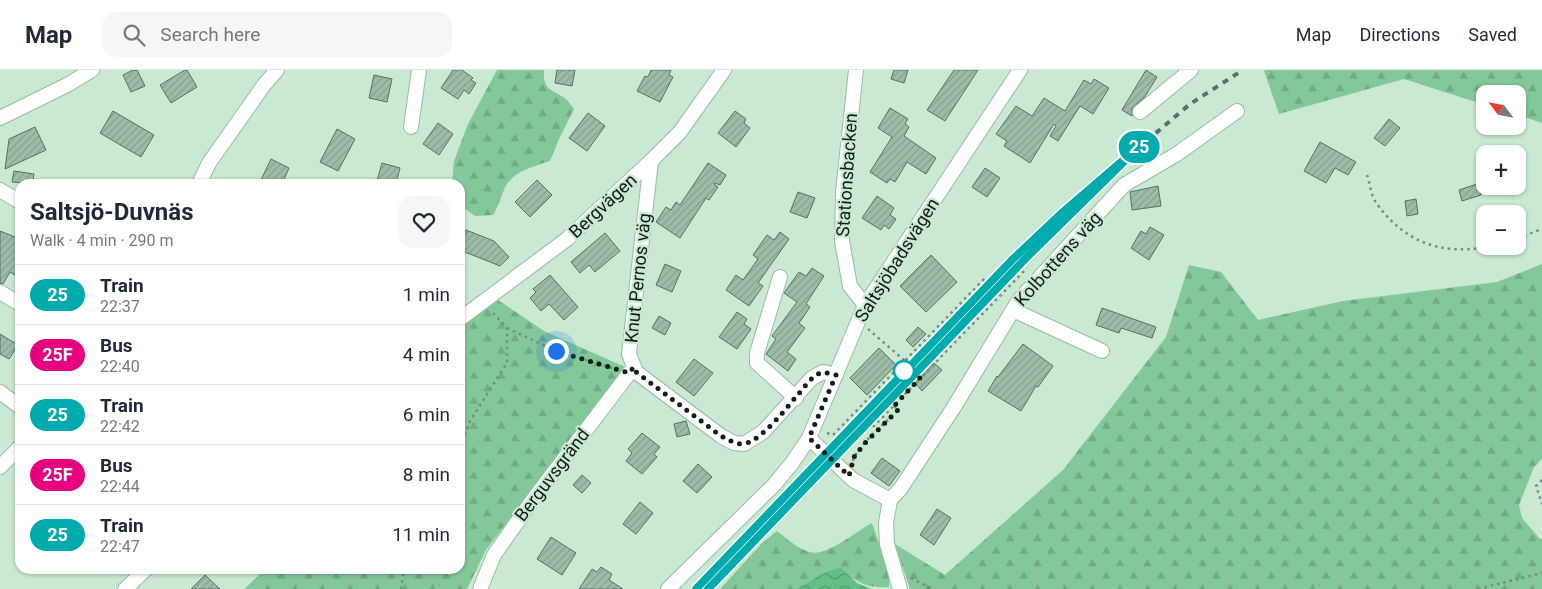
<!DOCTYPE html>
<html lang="en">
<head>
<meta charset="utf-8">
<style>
	:root { --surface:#fff; --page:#f6f6f7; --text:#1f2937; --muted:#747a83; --line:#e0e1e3 }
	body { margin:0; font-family:Roboto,sans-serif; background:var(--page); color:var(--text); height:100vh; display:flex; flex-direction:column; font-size:19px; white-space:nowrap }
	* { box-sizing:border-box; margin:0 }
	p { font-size:16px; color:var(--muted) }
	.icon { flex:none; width:28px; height:28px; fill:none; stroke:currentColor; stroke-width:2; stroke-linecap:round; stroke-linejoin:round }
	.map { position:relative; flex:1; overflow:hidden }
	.side { position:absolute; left:15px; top:109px; width:450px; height:395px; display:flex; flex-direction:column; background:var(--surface); border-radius:15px; box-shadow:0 1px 4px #0004 }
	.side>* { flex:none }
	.badge { padding:0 10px; border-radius:16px; font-size:18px; line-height:32px }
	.needle { width:32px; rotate:302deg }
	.fabs { position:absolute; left:1476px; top:15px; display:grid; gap:10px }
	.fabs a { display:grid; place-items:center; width:50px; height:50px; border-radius:10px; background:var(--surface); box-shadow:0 1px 4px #0004; font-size:25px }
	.you { position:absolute; width:25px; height:25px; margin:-12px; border:4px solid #fff; border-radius:50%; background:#1a73e8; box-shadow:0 0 0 8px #1a73e833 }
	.map>.badge { position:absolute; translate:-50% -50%; box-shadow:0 0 0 2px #fff }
	.round { display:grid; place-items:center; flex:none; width:52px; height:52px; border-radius:15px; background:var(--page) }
	.head { display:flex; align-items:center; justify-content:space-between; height:85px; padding:0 15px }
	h1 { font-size:24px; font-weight:700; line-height:38px }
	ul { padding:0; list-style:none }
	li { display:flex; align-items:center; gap:15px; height:60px; padding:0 15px; border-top:1px solid var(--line) }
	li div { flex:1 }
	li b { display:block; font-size:19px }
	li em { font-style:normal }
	li .badge { min-width:55px; font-weight:700; text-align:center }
	header { display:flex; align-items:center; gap:30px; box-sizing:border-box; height:70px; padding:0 25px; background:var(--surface); border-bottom:1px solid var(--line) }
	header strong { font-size:24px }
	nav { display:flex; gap:28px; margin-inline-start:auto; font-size:18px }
	.search { width:350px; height:45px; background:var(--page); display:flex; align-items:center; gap:12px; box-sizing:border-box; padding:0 18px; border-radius:15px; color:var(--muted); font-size:19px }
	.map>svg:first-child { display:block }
	.forest { fill:url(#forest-firs) }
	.water { fill:url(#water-waves) }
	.building { fill:url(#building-hatch); stroke:#55725e }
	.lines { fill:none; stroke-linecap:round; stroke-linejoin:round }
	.minor-casing { stroke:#9bbaa4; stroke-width:16 }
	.path { stroke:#768d7d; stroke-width:2.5; stroke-dasharray:2.5 4; stroke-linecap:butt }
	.minor { stroke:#fff; stroke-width:14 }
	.rail { stroke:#5b6f61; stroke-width:4; stroke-dasharray:6 6; stroke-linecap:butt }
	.line-casing { stroke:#fff; stroke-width:11 }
	.line { stroke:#00aaad; stroke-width:8 }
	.walk { stroke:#121e16; stroke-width:5; stroke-dasharray:0 9 }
	.stop-dot { fill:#fff; stroke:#00aaad; stroke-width:2.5 }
	.labels { text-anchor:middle; stroke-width:4.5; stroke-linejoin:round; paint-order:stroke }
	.street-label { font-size:18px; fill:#121e16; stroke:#c9e9d2 }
</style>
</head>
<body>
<header>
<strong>Map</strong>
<div class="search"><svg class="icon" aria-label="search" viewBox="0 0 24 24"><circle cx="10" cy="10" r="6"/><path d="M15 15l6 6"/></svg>Search here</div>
<nav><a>Map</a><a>Directions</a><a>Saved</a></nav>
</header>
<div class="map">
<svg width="1542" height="519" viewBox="0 0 1542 519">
	<defs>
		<pattern id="forest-firs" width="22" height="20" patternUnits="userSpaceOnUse" patternTransform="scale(1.25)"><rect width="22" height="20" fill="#83c899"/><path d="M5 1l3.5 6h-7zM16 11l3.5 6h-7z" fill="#70ab83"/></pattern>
		<pattern id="water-waves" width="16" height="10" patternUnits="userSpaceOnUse" patternTransform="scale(1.25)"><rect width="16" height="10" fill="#62c084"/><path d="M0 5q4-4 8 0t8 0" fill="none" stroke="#4f9b6b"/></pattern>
		<pattern id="building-hatch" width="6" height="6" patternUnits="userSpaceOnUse" patternTransform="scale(1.25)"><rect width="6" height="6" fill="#9dbca6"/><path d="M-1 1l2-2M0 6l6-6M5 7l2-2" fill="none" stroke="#86a18e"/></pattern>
	</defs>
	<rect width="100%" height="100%" fill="#c9e9d2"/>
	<g class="forest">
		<path d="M497,0H544C543,19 549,18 563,27C568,30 571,35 574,39L559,69L550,91C533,97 511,101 504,120C500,129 498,137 493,145L475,146L460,135V114H452L454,91L468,54Z"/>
		<polygon points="1266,0 1542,0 1542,53 1518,45 1518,24 1485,24 1485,35 1404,9 1279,44 1264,1"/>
		<polygon points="1542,194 1542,389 1534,397 1519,435 1522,448 1539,468 1542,469 1542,519 910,519 895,474 945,505 1063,400 1166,267 1189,195 1221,202 1258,250 1343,231 1497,212"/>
		<polygon points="498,230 544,261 625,297 486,480 467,519 244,519 266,499 460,499 460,257"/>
		<path d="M872,453L889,502V517C867,519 855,512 841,497L796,519H720L762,473L777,461C786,468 798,479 810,482C826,487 857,461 872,453Z"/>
	</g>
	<polygon class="water" points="841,497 857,513 871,519 796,519 826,502"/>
	<g class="building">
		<polygon points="133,0 137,0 145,16 131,22 123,5"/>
		<polygon points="185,0 187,0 197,17 171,33 160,15"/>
		<polygon points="453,0 462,0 473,8 471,10 476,13 469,24 464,20 458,29 441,18"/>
		<polygon points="557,0 575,0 572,16 555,13"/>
		<polygon points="651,0 671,0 669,5 673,7 660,32 637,21 645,6 648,7"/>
		<polygon points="894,0 908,0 904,13 891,9"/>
		<polygon points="954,0 978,0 945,51 927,40"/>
		<polygon points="1146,0 1157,7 1144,28 1132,38 1132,46 1122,40"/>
		<polygon points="374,5 392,9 387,32 369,28"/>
		<polygon points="1094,9 1109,18 1093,44 1080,36 1058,71 1050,66 1056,56 1054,54 1030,93 1004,76 1007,71 996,64 1016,36 1032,46 1044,28 1065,41 1084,10 1091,14"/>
		<polygon points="890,38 908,49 905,54 909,57 904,66 936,88 926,104 907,92 895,112 890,109 887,113 870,102 892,67 878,58"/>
		<polygon points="113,41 154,65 141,87 100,63"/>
		<polygon points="735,41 746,49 744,53 750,58 736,77 718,63"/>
		<polygon points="588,43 605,56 587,81 569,68"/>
		<polygon points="1389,49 1400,58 1385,76 1374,68"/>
		<polygon points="438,53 453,64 439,85 423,74"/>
		<polygon points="35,57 46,80 5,99 9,69"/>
		<polygon points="337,59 355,69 338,101 320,92"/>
		<polygon points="1320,72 1356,92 1348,105 1335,98 1326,113 1304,101"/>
		<polygon points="271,89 289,98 282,114 259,114"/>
		<polygon points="382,93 400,98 396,114 376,114"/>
		<polygon points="708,93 726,105 720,115 715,113 714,114 718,117 709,130 706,128 680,168 656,152 666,137 671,140 676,132 680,135"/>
		<polygon points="985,98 1000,108 987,127 972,117"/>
		<polygon points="14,101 34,104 32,114 12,112"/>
		<polygon points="537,110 552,125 530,147 515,132"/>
		<polygon points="1477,114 1481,125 1462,131 1459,120"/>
		<polygon points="1158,116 1161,136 1132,140 1130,122"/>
		<polygon points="798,122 815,128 807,148 790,142"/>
		<polygon points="877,126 894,138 890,145 896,149 889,159 884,155 881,160 862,148"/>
		<polygon points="1416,129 1418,144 1407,146 1405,131"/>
		<polygon points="1150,157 1164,165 1149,190 1131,178 1141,161 1146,164"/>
		<polygon points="466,160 494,171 509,187 500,196 460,180 460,175"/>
		<polygon points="0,161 20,169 20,208 10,202 3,214 0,213"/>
		<polygon points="780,162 789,169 758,213 763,216 749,236 726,220 736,205 743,210 758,189 753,185 767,165 774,170"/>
		<polygon points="605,163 620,181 595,202 589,195 580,203 571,192"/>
		<polygon points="931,185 957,212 926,242 900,216"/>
		<polygon points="665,194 681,201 672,222 656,215"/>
		<polygon points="812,198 824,206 806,234 810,237 799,253 805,258 787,282 796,289 788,301 766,284 776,269 772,266 797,232 784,223 799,202 806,206"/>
		<polygon points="550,205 578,237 564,250 549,234 541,241 530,228 536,222 533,219"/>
		<polygon points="1102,238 1156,257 1152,268 1121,258 1119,263 1096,255"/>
		<polygon points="737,242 747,249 744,254 751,259 737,279 719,267"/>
		<polygon points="659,246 671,253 665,265 652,258"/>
		<polygon points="918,257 926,264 913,277 906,270"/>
		<polygon points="0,264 18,275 9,289 0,284"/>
		<polygon points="1023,274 1053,296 1038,317 1036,316 1021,341 988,321 997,306 998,307"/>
		<polygon points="879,278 896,295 867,325 850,308"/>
		<polygon points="694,289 713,303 694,326 676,312"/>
		<polygon points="934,293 942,300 922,321 915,313"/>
		<polygon points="686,351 690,364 677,367 674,354"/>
		<polygon points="642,363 660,377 654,384 657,387 642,404 626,391 632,383 628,379"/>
		<polygon points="882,388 900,401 889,416 871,403"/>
		<polygon points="698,394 712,407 697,423 683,411"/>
		<polygon points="582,405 591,413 582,423 573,415"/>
		<polygon points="640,432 653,443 636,464 623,454"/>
		<polygon points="937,439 951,448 934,475 920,465"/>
		<polygon points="551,467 576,483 562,505 537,489"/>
		<polygon points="601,497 612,504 609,510 623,519 579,519 592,499 597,502"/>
		<polygon points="205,505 220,519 191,519"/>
	</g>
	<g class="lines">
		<g class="minor-casing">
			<g id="minor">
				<polyline points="856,0 843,122 842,171 850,216 865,235"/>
				<polyline points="1140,42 1191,0"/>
				<polyline points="0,48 67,15 92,0"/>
				<polyline points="411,57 419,0"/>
				<polyline points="651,91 629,284 636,302 721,366 734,373 744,374 763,362 812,308 823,302 836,305"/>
				<polyline points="199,114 209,93 264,15 277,0"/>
				<polyline points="0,120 20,132"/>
				<polyline points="780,207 757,283 757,293 796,328"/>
				<polyline points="0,222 20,234"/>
				<polyline points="1013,240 1102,281"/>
				<polyline points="460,249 567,169 651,91 680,62 724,0"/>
				<polyline points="0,322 20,337"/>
				<polyline points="809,368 853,410 890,430 886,453 887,474 900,519"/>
				<polyline points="0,397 20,377"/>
				<polyline points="890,430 901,418 954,337 1019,230 1124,115 1177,84 1237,41"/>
				<polyline points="125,519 146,499"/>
				<polyline points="480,519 494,485 532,431 634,297"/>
				<polyline points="668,519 774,415 792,393 809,368 865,235 1020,0"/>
			</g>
		</g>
		<g class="path">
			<path d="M1367,105C1370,113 1371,127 1377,134C1400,166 1431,182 1470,179C1478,178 1486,179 1494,176"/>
			<polyline points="1518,168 1542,159"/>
			<polyline points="507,258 556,281 615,299"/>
			<polyline points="868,259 905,291"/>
			<polyline points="873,357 1027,198"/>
			<polyline points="827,363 833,365 986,207"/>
			<polyline points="460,377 470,351 507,293 507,258 492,242"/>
			<path d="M853,391C857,375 886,353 898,340L894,336"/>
			<polyline points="1542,410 1536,416 1542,434"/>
			<polyline points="911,508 932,519"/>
			<polyline points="401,519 404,499"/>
			<polyline points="1478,519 1542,503"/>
		</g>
		<use href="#minor" class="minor"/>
		<g class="rail">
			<polyline points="696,519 1013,189 1063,142 1190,34 1243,0"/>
			<polyline points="708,519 1055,159"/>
		</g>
	</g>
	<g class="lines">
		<g class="line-casing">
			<polyline id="line" points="696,519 1013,189 1063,142 1142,74 1027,187 708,519"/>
		</g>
		<use href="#line" class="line"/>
		<path class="walk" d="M556,281L629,303L634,297L636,302L721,366C728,369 734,374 742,374C758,374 785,340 795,328C804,319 810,306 823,302L836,305L809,368L849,406L854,387L865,373L898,340L894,336L920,308L904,301"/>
	</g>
	<circle class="stop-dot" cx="904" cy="301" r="10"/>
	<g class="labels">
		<g class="street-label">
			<text transform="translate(847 105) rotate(-86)" y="6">Stationsbacken</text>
			<text transform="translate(603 136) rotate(-43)" y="6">Bergvägen</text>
			<text transform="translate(1058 189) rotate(-48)" y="6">Kolbottens väg</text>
			<text transform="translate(897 190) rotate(-58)" y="6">Saltsjöbadsvägen</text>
			<text transform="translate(638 208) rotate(-84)" y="6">Knut Pernos väg</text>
			<text transform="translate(552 405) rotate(-53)" y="6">Berguvsgränd</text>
		</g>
	</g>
</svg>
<div class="fabs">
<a><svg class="needle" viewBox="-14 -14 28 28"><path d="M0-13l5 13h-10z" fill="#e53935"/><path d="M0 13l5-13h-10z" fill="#747a83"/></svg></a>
<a>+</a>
<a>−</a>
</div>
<div class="you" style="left:556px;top:281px"></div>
<b class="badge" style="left:1139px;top:77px;background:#00aaad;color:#fff">25</b>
<section class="side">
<div class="head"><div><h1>Saltsjö-Duvnäs</h1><p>Walk · 4 min · 290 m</p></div><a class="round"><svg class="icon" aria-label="heart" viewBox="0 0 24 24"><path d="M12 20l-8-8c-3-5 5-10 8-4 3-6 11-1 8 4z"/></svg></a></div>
<ul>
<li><span class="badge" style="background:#00aaad;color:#fff">25</span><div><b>Train</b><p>22:37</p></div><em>1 min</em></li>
<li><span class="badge" style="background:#e6007e;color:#fff">25F</span><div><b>Bus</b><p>22:40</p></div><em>4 min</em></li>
<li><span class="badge" style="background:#00aaad;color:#fff">25</span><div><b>Train</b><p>22:42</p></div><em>6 min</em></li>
<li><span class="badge" style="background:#e6007e;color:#fff">25F</span><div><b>Bus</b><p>22:44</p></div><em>8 min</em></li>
<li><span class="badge" style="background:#00aaad;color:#fff">25</span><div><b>Train</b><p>22:47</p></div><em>11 min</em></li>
</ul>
</section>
</div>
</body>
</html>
